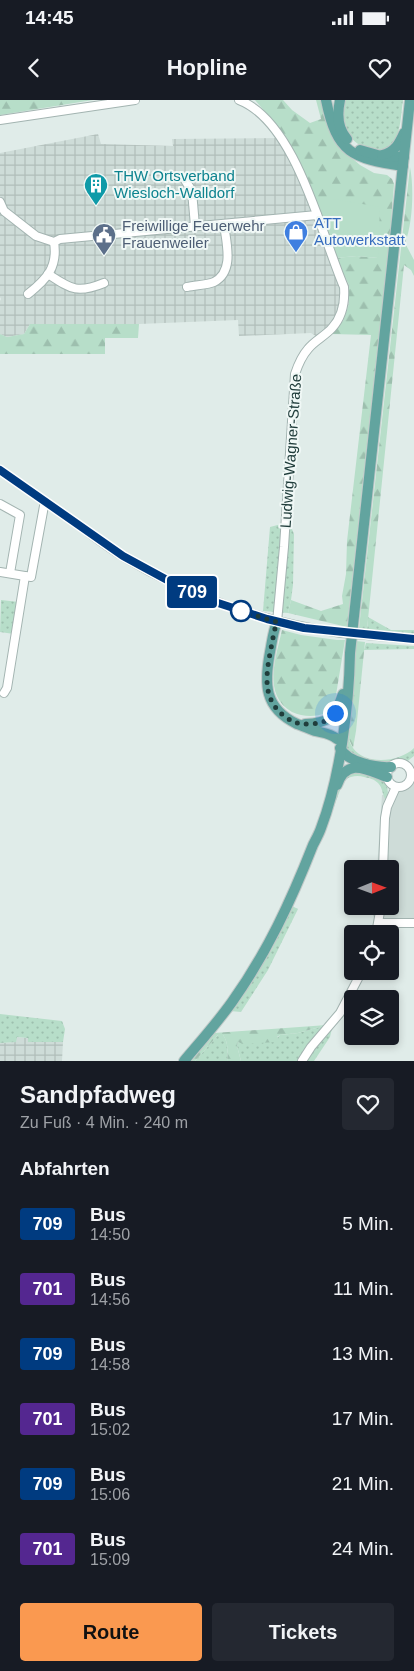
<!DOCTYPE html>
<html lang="de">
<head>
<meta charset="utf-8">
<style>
	:root { --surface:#171b24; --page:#242831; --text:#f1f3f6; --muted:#9ea1a6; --accent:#fa9950 }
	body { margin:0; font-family:Helvetica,sans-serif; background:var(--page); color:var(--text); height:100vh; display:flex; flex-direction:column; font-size:19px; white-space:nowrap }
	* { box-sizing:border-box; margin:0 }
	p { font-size:16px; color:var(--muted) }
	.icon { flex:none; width:28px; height:28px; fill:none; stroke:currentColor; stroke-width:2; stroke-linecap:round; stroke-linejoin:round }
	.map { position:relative; height:961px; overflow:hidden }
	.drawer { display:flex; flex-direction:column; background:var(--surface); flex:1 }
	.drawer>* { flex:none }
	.badge { padding:0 10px; border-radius:4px; font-size:18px; line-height:32px }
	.needle { width:32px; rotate:89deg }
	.buttons { position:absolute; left:344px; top:760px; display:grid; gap:10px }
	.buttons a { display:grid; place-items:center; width:55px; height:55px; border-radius:5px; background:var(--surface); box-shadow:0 2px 8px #0003; font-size:25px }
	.you { position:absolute; width:25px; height:25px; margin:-12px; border:4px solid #fff; border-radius:50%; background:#1a73e8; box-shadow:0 0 0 8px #1a73e833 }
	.map>.badge { position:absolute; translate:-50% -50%; box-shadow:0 0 0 2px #fff }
	h2 { padding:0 20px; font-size:19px; line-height:45px }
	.round { display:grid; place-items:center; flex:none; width:52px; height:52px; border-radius:5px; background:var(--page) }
	.overview { display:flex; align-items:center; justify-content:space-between; height:85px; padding:0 20px }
	h1 { font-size:24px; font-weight:700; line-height:38px }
	.button { display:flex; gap:10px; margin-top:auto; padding:10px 20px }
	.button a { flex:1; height:58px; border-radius:5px; background:var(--accent); color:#111; font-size:20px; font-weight:700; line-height:58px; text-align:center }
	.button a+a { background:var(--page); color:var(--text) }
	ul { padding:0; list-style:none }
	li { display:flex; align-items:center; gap:15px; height:65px; padding:0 20px }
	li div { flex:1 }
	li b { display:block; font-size:19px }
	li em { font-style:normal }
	li .badge { min-width:55px; font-weight:700; text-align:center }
	.status { display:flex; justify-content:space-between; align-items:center; height:35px; padding:0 25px; background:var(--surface); direction:ltr }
	.status svg { height:14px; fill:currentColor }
	header { display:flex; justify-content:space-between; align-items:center; height:65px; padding:0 20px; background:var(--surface); font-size:22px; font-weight:700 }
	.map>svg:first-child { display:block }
	.built { fill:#cedcd8 }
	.industrial { fill:url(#industrial-grid) }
	.grass { fill:url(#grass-dots) }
	.forest { fill:url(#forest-firs) }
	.pitch { fill:#b7dec9 }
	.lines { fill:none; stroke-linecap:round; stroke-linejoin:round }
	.minor-casing { stroke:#a3b4b1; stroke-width:10 }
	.major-casing { stroke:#c1c9c8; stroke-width:12 }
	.minor { stroke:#fff; stroke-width:8 }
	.major { stroke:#62a49f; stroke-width:10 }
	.minor-bridge-casing { stroke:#a3b4b1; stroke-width:10; stroke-linecap:butt }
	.minor-bridge { stroke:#fff; stroke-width:8 }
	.line-casing { stroke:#fff; stroke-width:11 }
	.line { stroke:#003b80; stroke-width:8 }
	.walk { stroke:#203d3b; stroke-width:5; stroke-dasharray:0 9 }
	.stop-dot { fill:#fff; stroke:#003b80; stroke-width:2.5 }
	.labels { text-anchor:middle; stroke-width:4; stroke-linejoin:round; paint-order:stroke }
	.culture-label { font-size:15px; fill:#0d838f; stroke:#f0f8f6; text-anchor:start }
	.shop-label { font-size:15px; fill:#366cbe; stroke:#f0f8f6; text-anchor:start }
	.service-label { font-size:15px; fill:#4e5e75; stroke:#f0f8f6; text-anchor:start }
	.street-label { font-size:15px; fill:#203d3b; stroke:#f0f8f6 }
</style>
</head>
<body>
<div class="status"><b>14:45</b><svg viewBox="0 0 49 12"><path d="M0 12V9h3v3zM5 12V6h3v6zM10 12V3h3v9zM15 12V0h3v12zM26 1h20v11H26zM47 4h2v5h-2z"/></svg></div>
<header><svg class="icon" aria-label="back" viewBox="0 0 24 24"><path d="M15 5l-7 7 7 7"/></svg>Hopline<svg class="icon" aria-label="heart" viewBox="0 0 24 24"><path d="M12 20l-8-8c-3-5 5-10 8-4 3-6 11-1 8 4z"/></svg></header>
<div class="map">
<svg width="414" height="961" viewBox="0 0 414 961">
	<defs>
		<pattern id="industrial-grid" width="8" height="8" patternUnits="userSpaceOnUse" patternTransform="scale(1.25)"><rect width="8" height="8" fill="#cedcd8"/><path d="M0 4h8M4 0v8" fill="none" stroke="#b1beba"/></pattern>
		<pattern id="grass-dots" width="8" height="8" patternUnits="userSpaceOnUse" patternTransform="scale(1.25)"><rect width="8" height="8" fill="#b7dec9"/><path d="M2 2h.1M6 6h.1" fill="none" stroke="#9dbfae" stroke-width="1.8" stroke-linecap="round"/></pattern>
		<pattern id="forest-firs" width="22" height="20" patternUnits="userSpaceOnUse" patternTransform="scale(1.25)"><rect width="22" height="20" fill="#b7dec9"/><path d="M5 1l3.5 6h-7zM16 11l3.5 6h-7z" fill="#9dbfae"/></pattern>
	</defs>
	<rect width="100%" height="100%" fill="#e0ece9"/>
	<polygon class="built" points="414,680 414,823 379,823 373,816 374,806 390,806 390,769 377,769 382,695 407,689"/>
	<g class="industrial">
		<polygon points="98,34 101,44 173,46 172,39 287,38 317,107 335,158 349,185 349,204 343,221 324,241 311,233 239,236 238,220 139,224 30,224 24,234 7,237 0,234 0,201 1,199 0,197 0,53"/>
		<polygon points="16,937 28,938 29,942 63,942 62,961 0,961 0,943 16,942"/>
	</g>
	<g class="grass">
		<path d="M344,0H403C401,13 401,31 394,42C382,63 350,44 344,27C341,18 342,9 344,0Z"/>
		<polygon points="289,422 294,434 293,485 291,500 288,513 263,511 270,427"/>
		<polygon points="1,500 19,502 14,534 0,532"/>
		<polygon points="368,517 391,530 414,530 414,536 367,532"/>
		<polygon points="366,543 414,546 414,549 364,550"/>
		<path d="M347,626C348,634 348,641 353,648C366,666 400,662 414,648V656L405,663L399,662L387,666L354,658L345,648Z"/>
		<path d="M355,671L383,678C387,686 390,692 386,700C382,695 383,688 378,683C374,679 369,678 364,677C358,675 350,676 345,680C342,682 326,730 323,738L340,683L343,677Z"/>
		<polygon points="292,806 298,809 268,870 241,912 230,911 272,849"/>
		<polygon points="0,914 62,921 65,929 63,942 28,942 28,938 17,937 16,942 0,943"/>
		<polygon points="327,925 332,928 330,937 314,961 241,961 237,946 238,942 242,943 277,938 280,935 298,933"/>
		<path d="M218,935H223C229,943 227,952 228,961H195Z"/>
	</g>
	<g class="forest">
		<polygon points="0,0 93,0 0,15"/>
		<polygon points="255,0 283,0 292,10 310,23 321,19 316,0 322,0 346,53 360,65 374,73 387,75 392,79 394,84 390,134 347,527 288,513 291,500 321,511 343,504 342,496 346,474 347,441 371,235 331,234 343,221 349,204 349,185 335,158 357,156 378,158 319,113 287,38"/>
		<path d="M410,67C414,87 413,123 405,143L414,160V176L411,170L404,165L367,529L359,528Z"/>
		<polygon points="30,224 139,224 138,238 105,238 105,254 0,254 0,234 7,237 24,234"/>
		<path d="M282,530L301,535L337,540H345L335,601L326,613C316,617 303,617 292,612C262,595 276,557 282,530Z"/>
		<polygon points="356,541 365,542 356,631 353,648 349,639 347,626"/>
		<path d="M327,925L298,933L280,935L277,937L279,940L277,942L243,944L238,942L237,946L241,961H228C227,952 229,943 223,935H218L195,961H189L214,933Z"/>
	</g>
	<polygon class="pitch" points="333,99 380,107 378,158 357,156 335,158 319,113"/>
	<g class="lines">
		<g class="minor-casing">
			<g id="minor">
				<path d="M239,0C296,22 321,134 344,187C345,201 342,217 332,228C325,236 314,241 308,249C301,257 298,265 295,274L284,447L277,522"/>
				<polyline points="0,20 135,0"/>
				<polyline points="185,80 192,91 195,126"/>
				<polyline points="0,102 4,111 36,136 54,142 60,139 317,115"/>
				<path d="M48,174C71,189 77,194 104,183"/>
				<path d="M187,187C195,185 207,185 214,182C235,171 226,142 224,124"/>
				<path d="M28,194C47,179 58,167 54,142"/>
				<path d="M0,370C27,389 54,408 81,427C95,437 109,448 124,457C193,498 262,522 341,533"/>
				<polyline points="0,404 20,415 10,473"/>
				<polyline points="0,472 31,477 44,406 46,403"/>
				<polyline points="366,535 414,539"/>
				<polyline points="4,593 7,588 25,476"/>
				<circle cx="399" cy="675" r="12"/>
				<polyline points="383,769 385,718 387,707 396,687"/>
				<polyline points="379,823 414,823"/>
				<polyline points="376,834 381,806"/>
				<polyline points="302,961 311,947 340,913 362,871"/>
			</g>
		</g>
		<g class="major-casing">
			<g id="major">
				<path d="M326,0C337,54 352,58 403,66"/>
				<path d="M340,0C337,14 337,28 347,39"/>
				<polyline points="360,50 381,56 404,57"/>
				<path d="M382,55C395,52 399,44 404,33"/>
				<path d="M277,522C273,531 272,542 270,552C264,584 264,608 297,624C303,626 309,629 315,631C323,633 330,633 337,639"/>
				<path d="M305,624C330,623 335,617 343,594"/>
				<path d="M340,648C347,662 376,668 391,667"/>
				<path d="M337,685C347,657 367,670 387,677"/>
				<path d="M184,961C200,942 217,923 232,902C267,853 291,801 313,745C316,739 319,734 321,728C340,678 349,607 350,553L410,0"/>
			</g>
		</g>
		<use href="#minor" class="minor"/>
		<use href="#major" class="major"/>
		<g class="minor-bridge-casing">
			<polyline id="minor-bridge" points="341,533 366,535"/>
		</g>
		<use href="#minor-bridge" class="minor-bridge"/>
	</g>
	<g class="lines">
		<g class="line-casing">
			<polyline id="line" points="0,370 123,456 180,487 215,502 267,519 304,528 414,539"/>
		</g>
		<use href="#line" class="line"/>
		<path class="walk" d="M241,511L277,522C274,530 273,539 271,548C266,575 261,600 287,618C294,623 299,624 308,624C319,624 328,622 335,613"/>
	</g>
	<defs>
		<g id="building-pin" transform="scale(1.25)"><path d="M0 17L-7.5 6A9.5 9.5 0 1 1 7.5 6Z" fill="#0f9aa8" stroke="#f0f8f6"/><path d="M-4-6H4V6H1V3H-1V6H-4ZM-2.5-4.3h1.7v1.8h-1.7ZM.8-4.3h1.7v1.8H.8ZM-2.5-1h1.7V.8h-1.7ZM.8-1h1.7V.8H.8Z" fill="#fff"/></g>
		<g id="shop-pin" transform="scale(1.25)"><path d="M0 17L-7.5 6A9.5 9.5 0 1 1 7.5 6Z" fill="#3f7fe0" stroke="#f0f8f6"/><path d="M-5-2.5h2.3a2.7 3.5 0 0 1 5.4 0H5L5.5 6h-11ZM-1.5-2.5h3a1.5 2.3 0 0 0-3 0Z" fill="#fff"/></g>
		<g id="civic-pin" transform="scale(1.25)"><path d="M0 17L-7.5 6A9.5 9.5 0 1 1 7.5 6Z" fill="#5c6f8a" stroke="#f0f8f6"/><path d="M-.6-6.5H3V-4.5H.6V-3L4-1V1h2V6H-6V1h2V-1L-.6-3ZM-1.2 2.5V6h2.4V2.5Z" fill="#fff"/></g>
	</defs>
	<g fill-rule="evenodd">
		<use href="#building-pin" x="96" y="85"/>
		<use href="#shop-pin" x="296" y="132"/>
		<use href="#civic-pin" x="104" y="135"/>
	</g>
	<circle class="stop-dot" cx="241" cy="511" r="10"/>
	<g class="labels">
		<g class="culture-label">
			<text x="114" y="81">THW Ortsverband<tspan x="114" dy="17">Wiesloch-Walldorf</tspan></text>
		</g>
		<g class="shop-label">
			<text x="314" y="128">ATT<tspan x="314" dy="17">Autowerkstatt</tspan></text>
		</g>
		<g class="service-label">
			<text x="122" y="131">Freiwillige Feuerwehr<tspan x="122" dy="17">Frauenweiler</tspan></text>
		</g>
		<g class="street-label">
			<text transform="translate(291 351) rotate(-86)" y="5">Ludwig-Wagner-Straße</text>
		</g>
	</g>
</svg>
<div class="buttons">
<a><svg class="needle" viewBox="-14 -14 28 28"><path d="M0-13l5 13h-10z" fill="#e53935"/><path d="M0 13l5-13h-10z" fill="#9ea1a6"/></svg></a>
<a><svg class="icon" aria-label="locate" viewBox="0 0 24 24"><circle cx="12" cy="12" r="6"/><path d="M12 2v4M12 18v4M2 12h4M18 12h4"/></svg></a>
<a><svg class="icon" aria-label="layers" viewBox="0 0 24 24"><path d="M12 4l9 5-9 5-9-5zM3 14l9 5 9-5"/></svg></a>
</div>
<div class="you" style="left:335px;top:613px"></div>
<b class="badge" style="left:192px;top:492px;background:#003b80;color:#fff">709</b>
</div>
<section class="drawer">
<div class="overview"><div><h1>Sandpfadweg</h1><p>Zu Fuß · 4 Min. · 240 m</p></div><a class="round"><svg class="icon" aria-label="heart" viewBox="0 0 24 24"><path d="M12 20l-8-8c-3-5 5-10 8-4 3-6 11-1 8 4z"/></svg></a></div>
<h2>Abfahrten</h2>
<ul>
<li><span class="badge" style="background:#003b80;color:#fff">709</span><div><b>Bus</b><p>14:50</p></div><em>5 Min.</em></li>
<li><span class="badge" style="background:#542790;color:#fff">701</span><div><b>Bus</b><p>14:56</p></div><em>11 Min.</em></li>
<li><span class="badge" style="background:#003b80;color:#fff">709</span><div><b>Bus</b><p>14:58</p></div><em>13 Min.</em></li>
<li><span class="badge" style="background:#542790;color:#fff">701</span><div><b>Bus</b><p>15:02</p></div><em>17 Min.</em></li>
<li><span class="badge" style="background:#003b80;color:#fff">709</span><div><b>Bus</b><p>15:06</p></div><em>21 Min.</em></li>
<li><span class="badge" style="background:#542790;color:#fff">701</span><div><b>Bus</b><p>15:09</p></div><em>24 Min.</em></li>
</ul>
<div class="button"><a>Route</a><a>Tickets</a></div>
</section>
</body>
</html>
